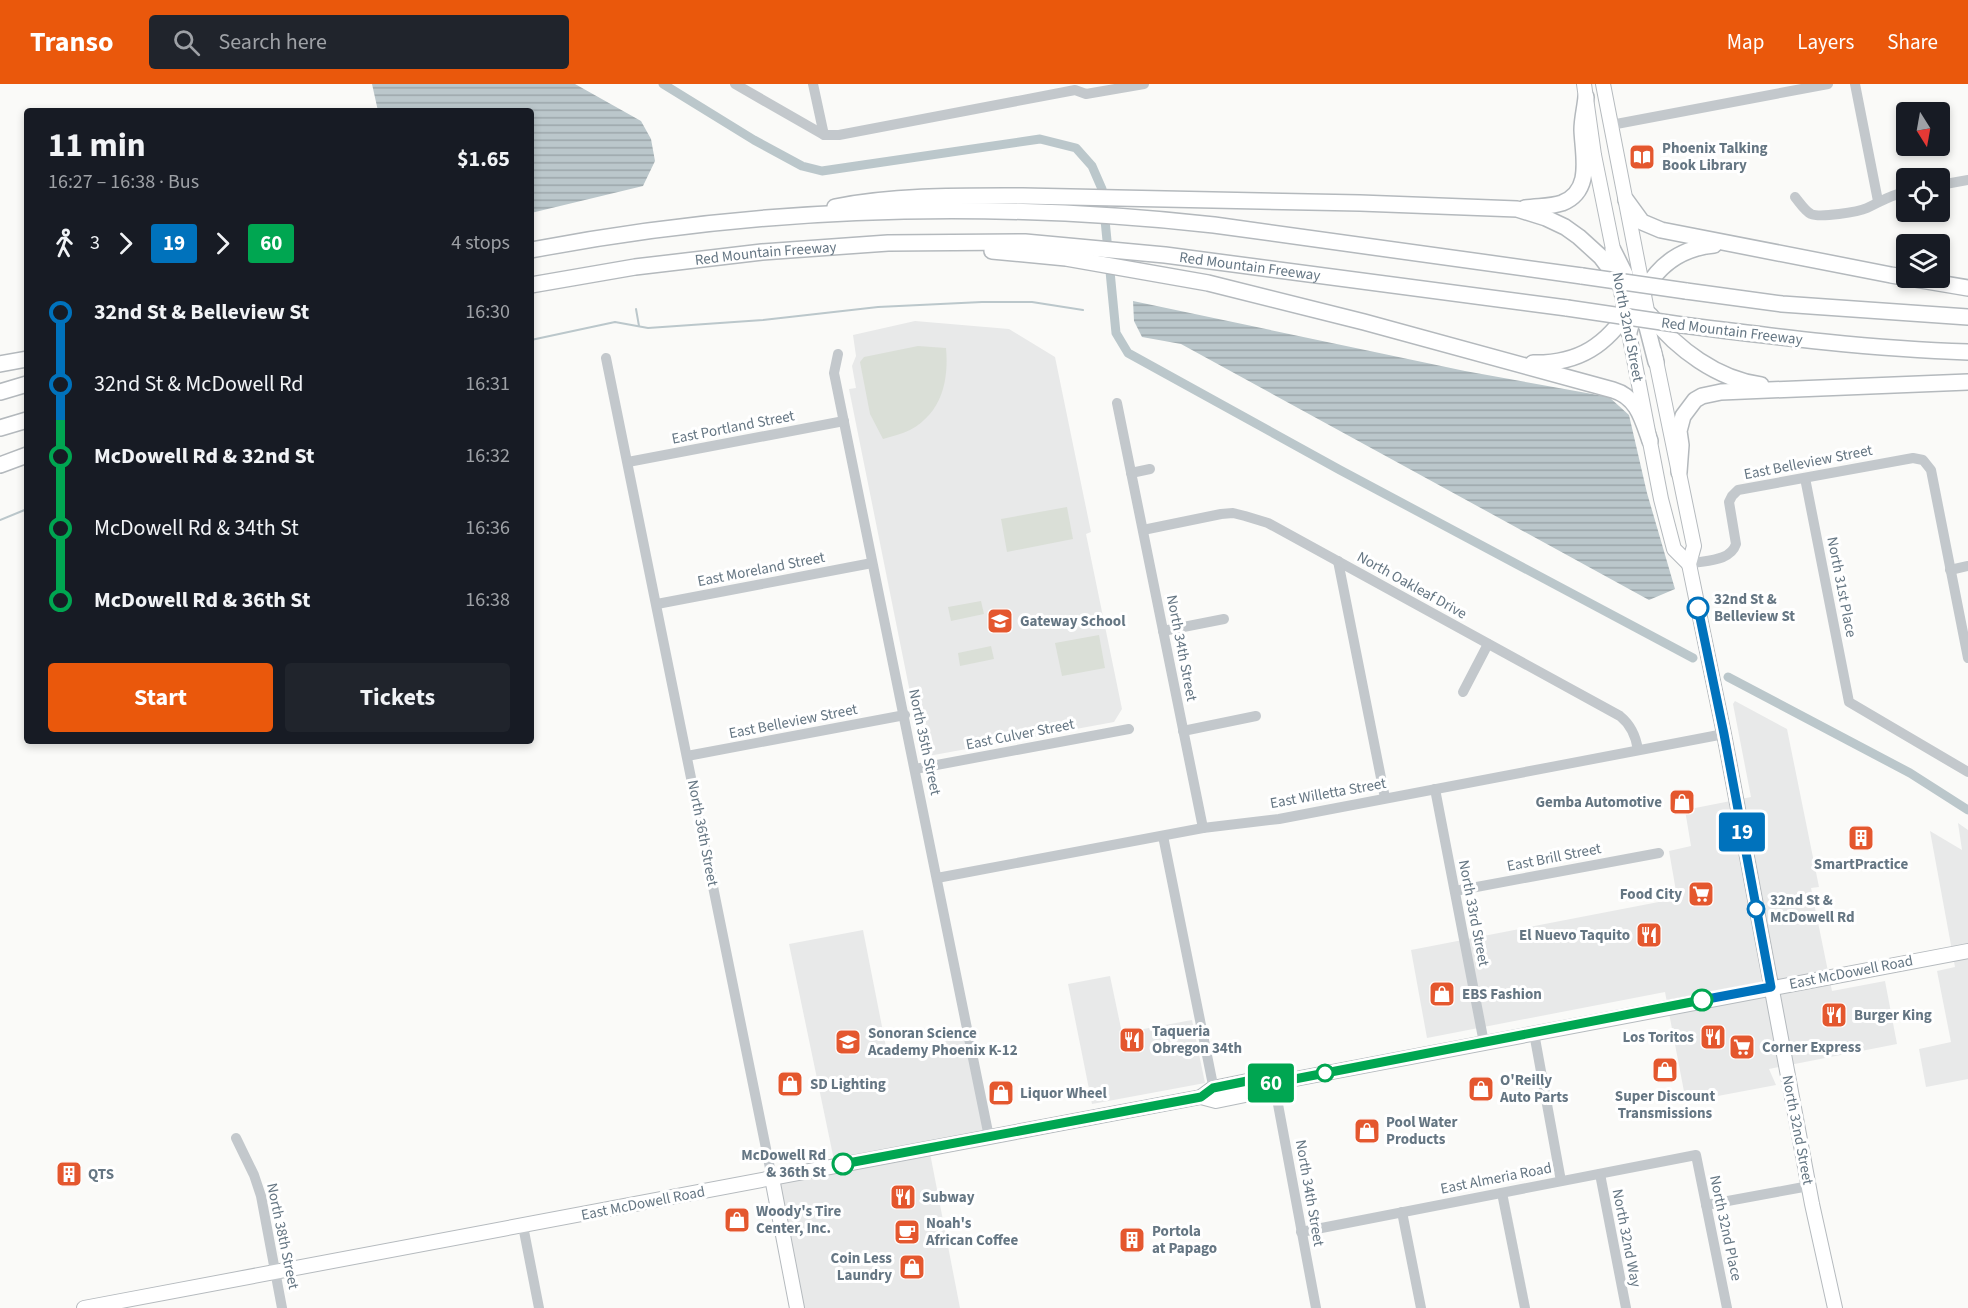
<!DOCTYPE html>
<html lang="en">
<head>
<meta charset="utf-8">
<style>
	:root { --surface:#171b24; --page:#20242c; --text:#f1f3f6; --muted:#9ea1a6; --accent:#ea580c }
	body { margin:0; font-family:"Source Sans 3",sans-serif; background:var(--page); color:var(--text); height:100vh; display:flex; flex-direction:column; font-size:22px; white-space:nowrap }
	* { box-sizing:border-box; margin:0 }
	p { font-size:20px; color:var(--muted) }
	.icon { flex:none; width:33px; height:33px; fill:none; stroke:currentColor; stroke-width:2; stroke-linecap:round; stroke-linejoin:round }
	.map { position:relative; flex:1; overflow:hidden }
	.panel { position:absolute; left:24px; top:24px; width:510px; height:636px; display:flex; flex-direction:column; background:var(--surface); border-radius:6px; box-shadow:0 3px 9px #0003 }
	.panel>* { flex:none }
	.badge { padding:0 12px; border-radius:4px; font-size:21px; line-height:39px }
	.needle { width:39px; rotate:169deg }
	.fabs { position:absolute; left:1896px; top:18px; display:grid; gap:12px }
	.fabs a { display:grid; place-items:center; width:54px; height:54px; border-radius:6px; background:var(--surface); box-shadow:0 3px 9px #0003; font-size:30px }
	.map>.badge { position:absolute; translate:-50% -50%; box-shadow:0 0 0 3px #fff }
	.legs { display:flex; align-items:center; gap:9px; height:66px; padding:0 24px; font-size:20px }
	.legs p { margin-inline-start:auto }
	.head { display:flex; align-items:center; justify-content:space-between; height:102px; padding:0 24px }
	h1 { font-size:33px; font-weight:700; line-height:45px }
	.action { display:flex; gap:12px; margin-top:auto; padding:12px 24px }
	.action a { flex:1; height:69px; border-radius:6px; background:var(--accent); color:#fff; font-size:24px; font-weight:700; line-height:69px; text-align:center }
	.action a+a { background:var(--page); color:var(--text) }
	ul { padding:0 24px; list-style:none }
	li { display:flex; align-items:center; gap:21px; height:72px; font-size:22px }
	li i { display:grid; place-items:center; width:9px; height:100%; margin:0 8px; background:currentColor }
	li i::after { content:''; width:15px; height:15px; margin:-8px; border:4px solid; border-radius:50%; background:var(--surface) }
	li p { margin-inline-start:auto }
	li:first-child i { background:linear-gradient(#0000 50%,currentColor 0) }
	li:last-child i { background:linear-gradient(currentColor 50%,#0000 0) }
	header { display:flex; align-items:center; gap:36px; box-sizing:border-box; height:84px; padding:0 30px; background:var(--accent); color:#fff }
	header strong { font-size:28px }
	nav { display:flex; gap:33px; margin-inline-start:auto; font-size:21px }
	.search { width:420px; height:54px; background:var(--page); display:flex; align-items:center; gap:15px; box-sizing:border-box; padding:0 21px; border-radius:6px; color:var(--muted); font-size:22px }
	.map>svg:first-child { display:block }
	.built { fill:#e8e9e9 }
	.grass { fill:#dadfd7 }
	.water { fill:url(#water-rules) }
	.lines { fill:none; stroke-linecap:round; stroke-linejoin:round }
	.stream { stroke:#bbc7cb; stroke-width:2 }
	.canal { stroke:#bbc7cb; stroke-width:9 }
	.major-casing { stroke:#b5babe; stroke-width:16 }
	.highway-casing { stroke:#b4b9bd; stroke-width:18 }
	.minor { stroke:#c3c8cc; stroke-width:10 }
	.major { stroke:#fff; stroke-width:14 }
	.highway { stroke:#fff; stroke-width:15 }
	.highway-bridge-casing { stroke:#b4b9bd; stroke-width:18; stroke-linecap:butt }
	.highway-bridge { stroke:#fff; stroke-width:15 }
	.line-1-casing { stroke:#fff; stroke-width:14 }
	.line-2-casing { stroke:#fff; stroke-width:14 }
	.line-1 { stroke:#0072bc; stroke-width:9 }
	.line-2 { stroke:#00a651; stroke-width:9 }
	.stop-1-dot { fill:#fff; stroke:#0072bc; stroke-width:3 }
	.stop-2-dot { fill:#fff; stroke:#00a651; stroke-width:3 }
	.labels { text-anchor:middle; stroke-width:6; stroke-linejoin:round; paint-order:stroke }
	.poi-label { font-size:15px; font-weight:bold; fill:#657683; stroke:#fff; text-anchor:start }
	.street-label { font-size:15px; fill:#657683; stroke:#fff }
	.stop-label { font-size:15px; font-weight:bold; fill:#657683; stroke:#fff; text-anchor:start }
</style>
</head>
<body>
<header>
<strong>Transo</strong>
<div class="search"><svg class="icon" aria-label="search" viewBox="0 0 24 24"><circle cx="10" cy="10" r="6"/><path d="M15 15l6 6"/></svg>Search here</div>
<nav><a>Map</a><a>Layers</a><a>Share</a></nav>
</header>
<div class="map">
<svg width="1968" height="1224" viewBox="0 0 1968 1224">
	<defs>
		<pattern id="water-rules" width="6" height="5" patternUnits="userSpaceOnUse" patternTransform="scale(1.5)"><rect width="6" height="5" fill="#bbc7cb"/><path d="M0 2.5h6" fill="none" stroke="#9ca6aa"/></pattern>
	</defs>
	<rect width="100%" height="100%" fill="#fafaf8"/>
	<g class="built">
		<polygon points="915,237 1009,245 1055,273 1091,448 1086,450 1122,625 1114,638 923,673 849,305 856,304 852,282 856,272 853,251"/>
		<polygon points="1735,617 1787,645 1819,803 1811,804 1832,907 1885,897 1897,960 1769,985 1776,1001 1686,1018 1665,908 1427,954 1411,866 1669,816 1675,812 1676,807 1669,767 1691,762 1685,726 1751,713 1733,620"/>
		<polygon points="1958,739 1968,746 1968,995 1926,1003 1919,965 1951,958 1937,887 1955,883 1930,747 1962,766"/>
		<polygon points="863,846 887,968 969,952 989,1053 929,1064 960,1224 797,1224 772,1094 835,1081 789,860"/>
		<polygon points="1110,892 1122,949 1192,936 1205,999 1092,1020 1068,900"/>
	</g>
	<g class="grass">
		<path d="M918,262L946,264C949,296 942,329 910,346C902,350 892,352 883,355L870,330L860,278L864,273Z"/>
		<polygon points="1067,423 1073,455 1007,468 1001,435"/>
		<polygon points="981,517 984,530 951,537 948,523"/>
		<polygon points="1099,551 1105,584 1062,592 1055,559"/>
		<polygon points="991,562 994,575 960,582 958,569"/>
	</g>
	<g class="water">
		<polygon points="372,0 575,0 641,37 651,55 655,77 643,102 531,129 531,27 378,27"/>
		<polygon points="1133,217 1465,287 1609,313 1629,331 1647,409 1675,505 1649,516 1181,260 1142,253 1134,237"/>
	</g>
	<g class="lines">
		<g class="stream">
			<polyline points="636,225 639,242"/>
			<polyline points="531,256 615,238 648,244 763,236 878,223 982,218 1032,218 1083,226"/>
			<polyline points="0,436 27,425"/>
		</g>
		<g class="canal">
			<polyline points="663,0 754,56 802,82 822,87 1040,55 1076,64 1092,82 1102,105 1116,249 1128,269 1340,386 1693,574"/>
			<polyline points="1728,593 1910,689 1968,726"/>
		</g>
		<g class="major-casing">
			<g id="major">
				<polyline points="1584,0 1594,71 1615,175"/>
				<polyline points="1603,0 1650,242"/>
				<polyline points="1619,197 1661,415 1674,465 1689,480"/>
				<polyline points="1654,267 1694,462 1689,480 1724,650 1812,1120 1835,1224"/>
				<polyline points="1201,1013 1213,1004 1257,995 1274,999"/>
				<polyline points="772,1094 797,1224"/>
				<polyline points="84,1224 1201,1013 1216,1017 1260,1008 1274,999 1968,867"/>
			</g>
		</g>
		<g class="highway-casing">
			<g id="highway">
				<polyline points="1626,116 1642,138 1661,146 1891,191 1968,204"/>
				<path d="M835,123C895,111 962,112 1023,112L1360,119L1517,125L1546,134L1565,143L1579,153L1601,173L1634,217L1647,243L1656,278"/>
				<path d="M1525,124C1538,122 1550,123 1562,119C1593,107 1583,72 1582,46C1582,35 1585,24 1586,13"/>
				<path d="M531,166C756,123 986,116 1214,141L1582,192"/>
				<polyline points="1613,166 1625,190"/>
				<path d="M992,167L1066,174L1208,199L1364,238L1613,306C1637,313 1642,334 1650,357"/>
				<path id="s1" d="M531,201L635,183L762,168L888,159L1025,158L1165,171L1567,224"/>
				<polyline points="1686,207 1782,220 1968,233"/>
				<path d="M1650,231C1677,265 1717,295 1761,301"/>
				<path d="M1682,241C1777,253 1872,265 1968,268"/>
				<path d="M1629,248C1641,202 1663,166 1714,161"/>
				<path d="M1533,279C1579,280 1607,261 1631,223"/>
				<polyline points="0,280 27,275"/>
				<polyline points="0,308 27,300"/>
				<polyline points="0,344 27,336"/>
				<polyline points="0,381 27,371"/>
				<polyline points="1679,388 1681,361 1679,347 1683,332 1695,316 1702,312 1721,308 1968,298"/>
			</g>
		</g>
		<g class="minor">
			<polyline points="735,0 824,51 839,51 1075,6 1086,10 1144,0"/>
			<polyline points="813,0 824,51"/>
			<polyline points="1855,0 1878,117"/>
			<polyline points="1611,41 1828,0"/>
			<polyline points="1940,101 1968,96"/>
			<path d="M1795,113C1800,119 1805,127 1811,130C1820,134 1858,128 1867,124C1882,117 1890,111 1906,108"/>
			<polyline points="838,270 834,289 989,1053"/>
			<polyline points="606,274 772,1094"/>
			<polyline points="1117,319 1203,744"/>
			<polyline points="628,378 844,337"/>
			<polyline points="1131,389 1150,385"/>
			<polyline points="1805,394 1849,618 1968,688"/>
			<path d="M1143,446L1221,430L1233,429L1245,432L1268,439L1620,632C1631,641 1636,652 1638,666"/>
			<polyline points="1338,477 1385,714"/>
			<path d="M1689,480C1705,476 1730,478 1736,460L1729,418L1732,412L1738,406L1913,374L1923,376L1931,386L1968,574"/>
			<polyline points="1950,486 1968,482"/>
			<polyline points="657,520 872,479"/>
			<polyline points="1163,547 1224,535"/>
			<polyline points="1463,608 1488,560"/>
			<polyline points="1183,647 1256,632"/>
			<polyline points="687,672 905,631"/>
			<polyline points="915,685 1129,645"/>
			<polyline points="1435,705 1484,959"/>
			<polyline points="1163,752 1215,1011"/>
			<polyline points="937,794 1203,744 1279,735 1724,650"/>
			<polyline points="1455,807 1659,769"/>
			<polyline points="1534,949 1561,1097"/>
			<polyline points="1274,999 1316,1224"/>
			<polyline points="236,1054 254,1091 261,1112 282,1224"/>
			<polyline points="1600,1090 1626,1224"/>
			<polyline points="1502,1109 1525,1224"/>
			<polyline points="1706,1121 1809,1102"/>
			<polyline points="1402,1128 1421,1224"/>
			<polyline points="523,1142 539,1224"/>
			<polyline points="1301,1148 1696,1071 1727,1224"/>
		</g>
		<use href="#major" class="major"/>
		<use href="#highway" class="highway"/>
		<g class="highway-bridge-casing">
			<g id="highway-bridge">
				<polyline points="1582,192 1686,207"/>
				<polyline points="1567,224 1682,241"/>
			</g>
		</g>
		<use href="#highway-bridge" class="highway-bridge"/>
	</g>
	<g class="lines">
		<g class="line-1-casing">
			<polyline id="line-1" points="1698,524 1724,650 1771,903 1702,916"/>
		</g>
		<g class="line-2-casing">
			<polyline id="line-2" points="843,1080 1201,1013 1213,1004 1257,995 1274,999 1702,916"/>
		</g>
		<use href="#line-1" class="line-1"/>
		<use href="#line-2" class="line-2"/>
	</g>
	<defs>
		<g id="library-square" transform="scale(1.35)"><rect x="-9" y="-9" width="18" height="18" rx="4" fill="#e4572e" stroke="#fff"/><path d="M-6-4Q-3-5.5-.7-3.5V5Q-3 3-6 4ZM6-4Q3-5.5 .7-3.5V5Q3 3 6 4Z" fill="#fff"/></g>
		<g id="school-square" transform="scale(1.35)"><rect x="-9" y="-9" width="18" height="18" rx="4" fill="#e4572e" stroke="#fff"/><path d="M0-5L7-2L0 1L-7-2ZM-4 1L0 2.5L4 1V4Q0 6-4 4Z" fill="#fff"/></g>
		<g id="shop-square" transform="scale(1.35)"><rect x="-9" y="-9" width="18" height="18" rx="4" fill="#e4572e" stroke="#fff"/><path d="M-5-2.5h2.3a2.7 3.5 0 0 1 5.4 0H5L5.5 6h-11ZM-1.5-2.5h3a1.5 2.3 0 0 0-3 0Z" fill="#fff"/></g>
		<g id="building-square" transform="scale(1.35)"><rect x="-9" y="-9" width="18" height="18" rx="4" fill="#e4572e" stroke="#fff"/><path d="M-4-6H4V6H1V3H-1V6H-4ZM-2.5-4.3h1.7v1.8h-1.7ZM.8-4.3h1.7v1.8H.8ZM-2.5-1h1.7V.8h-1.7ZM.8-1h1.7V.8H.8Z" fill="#fff"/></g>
		<g id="supermarket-square" transform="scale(1.35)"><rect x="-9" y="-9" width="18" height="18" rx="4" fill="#e4572e" stroke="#fff"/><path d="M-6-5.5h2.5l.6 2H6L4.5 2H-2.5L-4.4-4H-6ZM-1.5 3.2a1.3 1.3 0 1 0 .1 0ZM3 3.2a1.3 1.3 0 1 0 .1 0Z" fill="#fff"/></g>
		<g id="restaurant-square" transform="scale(1.35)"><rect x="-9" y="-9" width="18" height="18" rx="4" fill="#e4572e" stroke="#fff"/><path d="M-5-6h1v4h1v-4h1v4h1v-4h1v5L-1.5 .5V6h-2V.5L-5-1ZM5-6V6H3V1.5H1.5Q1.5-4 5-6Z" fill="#fff"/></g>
		<g id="cafe-square" transform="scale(1.35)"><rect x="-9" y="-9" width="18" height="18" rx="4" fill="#e4572e" stroke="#fff"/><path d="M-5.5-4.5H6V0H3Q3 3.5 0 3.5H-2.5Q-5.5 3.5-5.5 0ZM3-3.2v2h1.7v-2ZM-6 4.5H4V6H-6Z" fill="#fff"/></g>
	</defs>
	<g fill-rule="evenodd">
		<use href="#library-square" x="1642" y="73"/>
		<use href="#school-square" x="1000" y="537"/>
		<use href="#shop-square" x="1682" y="718"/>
		<use href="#building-square" x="1861" y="754"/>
		<use href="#supermarket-square" x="1701" y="810"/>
		<use href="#restaurant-square" x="1649" y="851"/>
		<use href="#shop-square" x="1442" y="910"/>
		<use href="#restaurant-square" x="1834" y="931"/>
		<use href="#restaurant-square" x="1713" y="953"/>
		<use href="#restaurant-square" x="1132" y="956"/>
		<use href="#school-square" x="848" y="958"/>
		<use href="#supermarket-square" x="1742" y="963"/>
		<use href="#shop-square" x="1665" y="986"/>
		<use href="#shop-square" x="790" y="1000"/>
		<use href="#shop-square" x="1481" y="1005"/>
		<use href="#shop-square" x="1001" y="1009"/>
		<use href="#shop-square" x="1367" y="1047"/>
		<use href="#building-square" x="69" y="1090"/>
		<use href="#restaurant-square" x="903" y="1113"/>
		<use href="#shop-square" x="737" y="1136"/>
		<use href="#cafe-square" x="907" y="1148"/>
		<use href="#building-square" x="1132" y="1156"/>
		<use href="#shop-square" x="912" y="1183"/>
	</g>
	<g class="stop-1-dot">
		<circle cx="1698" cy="524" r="10"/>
		<circle cx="1756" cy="825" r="8"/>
	</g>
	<g class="stop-2-dot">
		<circle cx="1702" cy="916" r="10"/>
		<circle cx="1325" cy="989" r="8"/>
		<circle cx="843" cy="1080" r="10"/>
	</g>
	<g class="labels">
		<g class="poi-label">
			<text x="1662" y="69">Phoenix Talking<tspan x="1662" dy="17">Book Library</tspan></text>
			<text x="1020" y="542">Gateway School</text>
			<text x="1662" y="723" text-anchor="end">Gemba Automotive</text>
			<text x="1861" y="785" text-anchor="middle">SmartPractice</text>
			<text x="1682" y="815" text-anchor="end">Food City</text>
			<text x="1630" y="856" text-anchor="end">El Nuevo Taquito</text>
			<text x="1462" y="915">EBS Fashion</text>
			<text x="1854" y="936">Burger King</text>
			<text x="1152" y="952">Taqueria<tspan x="1152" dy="17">Obregon 34th</tspan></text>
			<text x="868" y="954">Sonoran Science<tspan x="868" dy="17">Academy Phoenix K-12</tspan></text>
			<text x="1694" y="958" text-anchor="end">Los Toritos</text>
			<text x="1762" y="968">Corner Express</text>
			<text x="1500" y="1001">O'Reilly<tspan x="1500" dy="17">Auto Parts</tspan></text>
			<text x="810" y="1005">SD Lighting</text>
			<text x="1020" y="1014">Liquor Wheel</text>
			<text x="1665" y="1017" text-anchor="middle">Super Discount<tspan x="1665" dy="17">Transmissions</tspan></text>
			<text x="1386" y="1043">Pool Water<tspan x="1386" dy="17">Products</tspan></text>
			<text x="88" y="1095">QTS</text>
			<text x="922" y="1118">Subway</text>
			<text x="756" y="1132">Woody's Tire<tspan x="756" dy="17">Center, Inc.</tspan></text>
			<text x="926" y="1144">Noah's<tspan x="926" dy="17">African Coffee</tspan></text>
			<text x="1152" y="1152">Portola<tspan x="1152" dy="17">at Papago</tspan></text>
			<text x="892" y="1179" text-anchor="end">Coin Less<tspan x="892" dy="17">Laundry</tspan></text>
		</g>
		<g class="street-label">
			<text dy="5" stroke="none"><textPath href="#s1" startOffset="237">Red Mountain Freeway</textPath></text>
			<text dy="5" stroke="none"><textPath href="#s1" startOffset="723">Red Mountain Freeway</textPath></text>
			<text transform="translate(1628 243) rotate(79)" y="5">North 32nd Street</text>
			<text transform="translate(1732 247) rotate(7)" y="5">Red Mountain Freeway</text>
			<text transform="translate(733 343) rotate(-11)" y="5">East Portland Street</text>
			<text transform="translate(1808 378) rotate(-11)" y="5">East Belleview Street</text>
			<text transform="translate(761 485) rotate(-11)" y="5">East Moreland Street</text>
			<text transform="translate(1412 501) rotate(29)" y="5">North Oakleaf Drive</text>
			<text transform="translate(1842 503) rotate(79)" y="5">North 31st Place</text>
			<text transform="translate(1182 564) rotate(79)" y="5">North 34th Street</text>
			<text transform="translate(793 637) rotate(-11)" y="5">East Belleview Street</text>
			<text transform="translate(1020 650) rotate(-11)" y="5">East Culver Street</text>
			<text transform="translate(925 658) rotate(78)" y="5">North 35th Street</text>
			<text transform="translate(1328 709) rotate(-10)" y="5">East Willetta Street</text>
			<text transform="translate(703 749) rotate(79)" y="5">North 36th Street</text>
			<text transform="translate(1554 773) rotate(-11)" y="5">East Brill Street</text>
			<text transform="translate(1474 829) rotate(79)" y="5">North 33rd Street</text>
			<text transform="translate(1851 888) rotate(-11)" y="5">East McDowell Road</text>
			<text transform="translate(1798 1046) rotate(79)" y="5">North 32nd Street</text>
			<text transform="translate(1496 1094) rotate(-11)" y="5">East Almeria Road</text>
			<text transform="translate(1310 1109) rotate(80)" y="5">North 34th Street</text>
			<text transform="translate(643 1119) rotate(-11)" y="5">East McDowell Road</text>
			<text transform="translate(1726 1144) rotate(78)" y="5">North 32nd Place</text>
			<text transform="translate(283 1152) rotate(78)" y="5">North 38th Street</text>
			<text transform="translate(1627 1154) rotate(79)" y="5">North 32nd Way</text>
		</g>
		<g class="stop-label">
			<text x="1714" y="520">32nd St &amp;<tspan x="1714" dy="17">Belleview St</tspan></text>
			<text x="1770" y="821">32nd St &amp;<tspan x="1770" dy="17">McDowell Rd</tspan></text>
			<text x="826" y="1076" text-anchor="end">McDowell Rd<tspan x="826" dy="17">&amp; 36th St</tspan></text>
		</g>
	</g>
</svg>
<div class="fabs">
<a><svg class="needle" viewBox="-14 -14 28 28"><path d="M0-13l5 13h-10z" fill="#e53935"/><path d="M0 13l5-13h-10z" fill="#9ea1a6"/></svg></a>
<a><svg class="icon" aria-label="locate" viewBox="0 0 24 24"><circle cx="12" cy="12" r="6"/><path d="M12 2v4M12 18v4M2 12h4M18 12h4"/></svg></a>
<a><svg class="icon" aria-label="layers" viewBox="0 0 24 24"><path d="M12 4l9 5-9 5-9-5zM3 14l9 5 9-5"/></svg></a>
</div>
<b class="badge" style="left:1742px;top:748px;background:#0072bc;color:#fff">19</b>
<b class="badge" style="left:1271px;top:999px;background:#00a651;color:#fff">60</b>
<section class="panel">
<div class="head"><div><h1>11 min</h1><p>16:27 – 16:38 · Bus</p></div><b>$1.65</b></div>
<div class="legs"><svg class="icon" aria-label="walk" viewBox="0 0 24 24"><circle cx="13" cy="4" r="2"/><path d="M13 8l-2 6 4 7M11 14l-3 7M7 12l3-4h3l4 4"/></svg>3<svg class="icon" aria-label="forward" viewBox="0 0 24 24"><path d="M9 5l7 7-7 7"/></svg><b class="badge" style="background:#0072bc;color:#fff">19</b><svg class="icon" aria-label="forward" viewBox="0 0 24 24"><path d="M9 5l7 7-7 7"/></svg><b class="badge" style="background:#00a651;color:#fff">60</b><p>4 stops</p></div>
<ul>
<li><i style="color:#0072bc"></i><b>32nd St &amp; Belleview St</b><p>16:30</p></li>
<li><i style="color:#0072bc"></i><span>32nd St &amp; McDowell Rd</span><p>16:31</p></li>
<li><i style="color:#00a651"></i><b>McDowell Rd &amp; 32nd St</b><p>16:32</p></li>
<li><i style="color:#00a651"></i><span>McDowell Rd &amp; 34th St</span><p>16:36</p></li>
<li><i style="color:#00a651"></i><b>McDowell Rd &amp; 36th St</b><p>16:38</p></li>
</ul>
<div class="action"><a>Start</a><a>Tickets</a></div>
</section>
</div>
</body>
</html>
